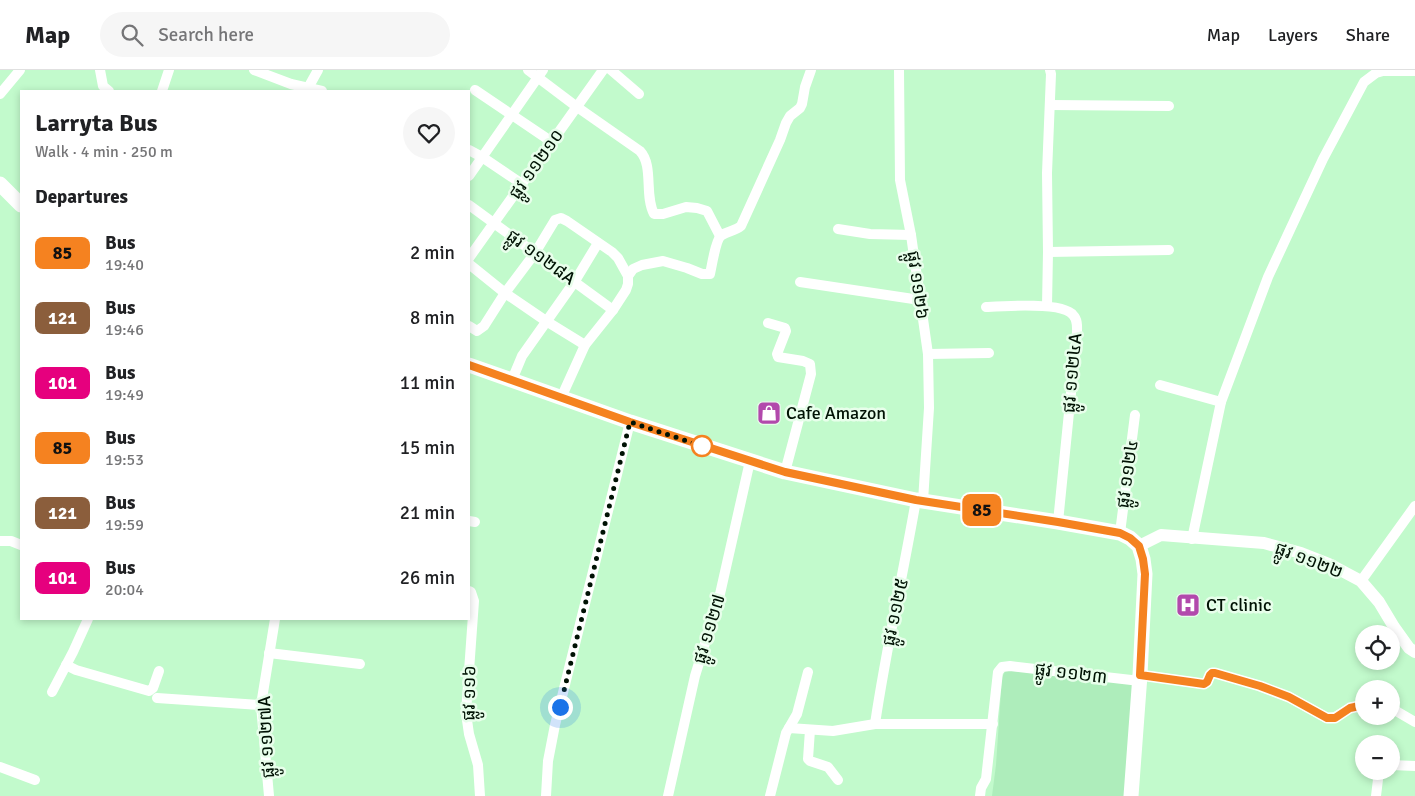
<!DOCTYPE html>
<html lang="en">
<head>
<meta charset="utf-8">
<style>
	:root { --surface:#fff; --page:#f6f6f6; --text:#202124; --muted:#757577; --line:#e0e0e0 }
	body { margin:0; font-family:Signika,"Noto Sans Khmer",sans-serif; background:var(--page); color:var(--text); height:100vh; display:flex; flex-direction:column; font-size:19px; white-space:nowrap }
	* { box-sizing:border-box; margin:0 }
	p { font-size:16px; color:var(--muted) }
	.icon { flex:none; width:28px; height:28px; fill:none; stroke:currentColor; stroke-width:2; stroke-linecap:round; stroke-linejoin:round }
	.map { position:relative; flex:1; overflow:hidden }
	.sheet { position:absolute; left:20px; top:20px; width:450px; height:530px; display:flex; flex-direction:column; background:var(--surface); border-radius:0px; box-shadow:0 2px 8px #0003 }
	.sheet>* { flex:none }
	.badge { padding:0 10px; border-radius:8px; font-size:18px; line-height:32px }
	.tools { position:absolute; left:1355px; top:555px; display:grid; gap:10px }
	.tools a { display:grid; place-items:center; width:45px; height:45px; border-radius:50%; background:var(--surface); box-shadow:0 2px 8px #0003; font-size:25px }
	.you { position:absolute; width:25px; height:25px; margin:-12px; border:4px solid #fff; border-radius:50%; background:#1a73e8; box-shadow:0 0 0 8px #1a73e833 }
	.map>.badge { position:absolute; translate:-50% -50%; box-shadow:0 0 0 2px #fff }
	h2 { padding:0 15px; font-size:19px; line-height:45px }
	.round { display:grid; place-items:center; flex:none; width:52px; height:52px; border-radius:26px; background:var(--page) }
	.head { display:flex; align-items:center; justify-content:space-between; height:85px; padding:0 15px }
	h1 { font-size:24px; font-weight:700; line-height:38px }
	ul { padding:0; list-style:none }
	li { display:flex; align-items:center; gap:15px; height:65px; padding:0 15px }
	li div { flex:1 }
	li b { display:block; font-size:19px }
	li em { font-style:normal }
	li .badge { min-width:55px; font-weight:700; text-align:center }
	header { display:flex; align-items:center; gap:30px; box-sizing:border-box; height:70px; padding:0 25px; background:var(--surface); border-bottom:1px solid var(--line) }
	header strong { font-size:24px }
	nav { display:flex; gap:28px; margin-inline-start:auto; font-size:18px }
	.search { width:350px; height:45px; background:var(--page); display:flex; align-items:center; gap:12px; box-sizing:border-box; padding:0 18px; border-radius:28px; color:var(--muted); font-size:19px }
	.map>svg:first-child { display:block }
	.built { fill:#aeedbb }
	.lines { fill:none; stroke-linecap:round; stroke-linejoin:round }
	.minor { stroke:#fff; stroke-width:10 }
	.tertiary { stroke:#fff; stroke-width:12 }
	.secondary { stroke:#fff; stroke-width:15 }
	.line-casing { stroke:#fff; stroke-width:11 }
	.line { stroke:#f58220; stroke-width:8 }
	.walk { stroke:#001204; stroke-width:5; stroke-dasharray:0 9 }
	.stop-dot { fill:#fff; stroke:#f58220; stroke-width:2.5 }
	.labels { text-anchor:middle; stroke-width:5; stroke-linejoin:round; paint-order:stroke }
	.street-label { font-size:18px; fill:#001204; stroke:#e8feeb }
	.poi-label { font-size:18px; fill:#001204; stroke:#e8feeb; text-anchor:start }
</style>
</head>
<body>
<header>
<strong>Map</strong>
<div class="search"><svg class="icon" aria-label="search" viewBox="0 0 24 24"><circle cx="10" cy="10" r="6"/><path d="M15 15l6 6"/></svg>Search here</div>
<nav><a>Map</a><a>Layers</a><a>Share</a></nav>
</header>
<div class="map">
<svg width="1415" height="726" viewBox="0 0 1415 726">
	<rect width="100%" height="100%" fill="#c2facc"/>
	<polygon class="built" points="1006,600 1134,614 1126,726 992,726 996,695 1002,607"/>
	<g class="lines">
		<g class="minor">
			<polyline points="100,0 103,16 109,21"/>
			<polyline points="254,0 291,14 322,21"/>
			<path d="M528,0L577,37L640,81C654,96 644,125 654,144H663L686,137L697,138L707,141L720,166"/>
			<polyline points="611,0 639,24"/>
			<polyline points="899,0 900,110 911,165 928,284 929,338 923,431"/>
			<polyline points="308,18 318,0"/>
			<polyline points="475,20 552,72"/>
			<polyline points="162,21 169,0"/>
			<polyline points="0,24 20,0"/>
			<polyline points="1050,35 1169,36"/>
			<polyline points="469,80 482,87 522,114"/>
			<polyline points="469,106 543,0"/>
			<polyline points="469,135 613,240"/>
			<polyline points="838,159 870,164 911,165"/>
			<polyline points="1048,182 1169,180"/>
			<polyline points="469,188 603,0"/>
			<polyline points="469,194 505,223 546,251 585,275"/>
			<polyline points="800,212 920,230"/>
			<polyline points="1047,236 1048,182 1047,103 1051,4 1050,0"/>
			<path d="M986,237C1003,236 1063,232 1073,245C1078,250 1077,257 1077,263L1058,452"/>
			<polyline points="768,253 785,258 786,261 777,284 778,287 803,291 810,294 811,304 785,402"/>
			<polyline points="469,256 477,261 484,256 505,223 535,183 555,150 561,148 567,151 612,182 618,188 628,206"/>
			<polyline points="928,284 989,283"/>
			<polyline points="512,310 522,286 575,211 598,173"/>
			<polyline points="1160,315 1221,332"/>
			<path d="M561,328L585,275L613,240L626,220L628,214V206L633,199L642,195L663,191L687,198L702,204H710C712,195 716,168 722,165C728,161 735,161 741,156L780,70L786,53L790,46L800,38L802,34L805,17L811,0"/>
			<polyline points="469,451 475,452"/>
			<polyline points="1120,463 1135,345"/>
			<polyline points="1192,469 1221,332 1268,207 1323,89 1364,12 1376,3 1383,1 1415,1"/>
			<polyline points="0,471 11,471 21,475"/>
			<polyline points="1361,511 1415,436"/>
			<polyline points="469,521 471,522 474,531 466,643 469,664 478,695 480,726"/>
			<polyline points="269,583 360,594"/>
			<polyline points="66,595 76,600 149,621 153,618 159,601"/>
			<polyline points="1140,605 1204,614 1207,612 1210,605 1212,603 1215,603 1260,616 1289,627 1327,648 1335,647 1350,638 1364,635"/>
			<polyline points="52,622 73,582 88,549"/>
			<polyline points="157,628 261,635"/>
			<polyline points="1391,638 1415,652"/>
			<path d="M875,654C886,579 903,505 916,430"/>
			<polyline points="789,658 833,661 875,654 993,654"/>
			<polyline points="810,660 808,689 810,691 828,697 838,710"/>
			<polyline points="1391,695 1415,696"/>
			<polyline points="0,697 35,710"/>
			<polyline points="269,726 261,635 275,549"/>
			<polyline points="546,726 548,691 555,655 630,352"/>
			<polyline points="668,726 695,606 720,524 750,391"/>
			<polyline points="770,726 786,663 797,644 808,602"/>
			<polyline points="980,726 981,718 986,709 998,602 1002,597 1010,596 1140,611"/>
			<polyline points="1376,726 1379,701"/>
		</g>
		<polyline class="tertiary" points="1139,476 1161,465 1264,473 1301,483 1329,494 1361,511 1379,532 1394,557 1409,578 1415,582"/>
		<g class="secondary">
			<polyline points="0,114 21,135"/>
			<polyline points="469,295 630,352 785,402 916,430 1058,452 1120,463 1130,468 1139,476 1143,489 1145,504 1140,605 1131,726"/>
		</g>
	</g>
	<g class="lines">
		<g class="line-casing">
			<polyline id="line" points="469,295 630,352 785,402 916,430 1058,452 1120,463 1130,468 1139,476 1143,489 1145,504 1140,605 1204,614 1207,612 1210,605 1212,603 1215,603 1260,616 1289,627 1327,648 1335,648 1350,638 1364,635"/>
		</g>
		<use href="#line" class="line"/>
		<polyline class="walk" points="560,637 630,352 702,376"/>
	</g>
	<defs>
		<g id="shop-square" transform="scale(1.25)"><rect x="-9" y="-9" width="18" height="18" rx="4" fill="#b249ac" stroke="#e8feeb"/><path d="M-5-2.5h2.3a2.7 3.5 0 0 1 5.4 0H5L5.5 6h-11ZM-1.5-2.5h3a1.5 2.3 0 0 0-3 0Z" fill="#fff"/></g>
		<g id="hospital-square" transform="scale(1.25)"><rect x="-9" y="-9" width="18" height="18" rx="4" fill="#b249ac" stroke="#e8feeb"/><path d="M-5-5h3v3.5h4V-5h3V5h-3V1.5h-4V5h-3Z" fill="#fff"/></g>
	</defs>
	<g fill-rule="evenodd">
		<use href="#shop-square" x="769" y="343"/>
		<use href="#hospital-square" x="1188" y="535"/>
	</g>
	<circle class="stop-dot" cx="702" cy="376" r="10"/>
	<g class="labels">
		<g class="street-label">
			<text transform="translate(536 94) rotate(-55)" y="6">ផ្លូវ ១១២១០</text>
			<text transform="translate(541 187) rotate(36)" y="6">ផ្លូវ ១១២៨A</text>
			<text transform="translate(918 215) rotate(82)" y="6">ផ្លូវ ១១២៦</text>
			<text transform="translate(1072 303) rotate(-85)" y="6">ផ្លូវ ១១២៤A</text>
			<text transform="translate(1127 404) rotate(-82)" y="6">ផ្លូវ ១១២៤</text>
			<text transform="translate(1309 490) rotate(21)" y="6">ផ្លូវ ១១២២</text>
			<text transform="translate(895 542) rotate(-78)" y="6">ផ្លូវ ១១២៥</text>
			<text transform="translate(709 559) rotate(-73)" y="6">ផ្លូវ ១១២៧</text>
			<text transform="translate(1071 603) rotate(7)" y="6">ផ្លូវ ១១២៣</text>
			<text transform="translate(469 623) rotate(-89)" y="6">ផ្លូវ ១១៦</text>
			<text transform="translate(266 667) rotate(-93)" y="6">ផ្លូវ ១១២៧A</text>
		</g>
		<g class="poi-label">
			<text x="786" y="349">Cafe Amazon</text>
			<text x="1206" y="541">CT clinic</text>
		</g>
	</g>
</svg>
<div class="tools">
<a><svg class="icon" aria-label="locate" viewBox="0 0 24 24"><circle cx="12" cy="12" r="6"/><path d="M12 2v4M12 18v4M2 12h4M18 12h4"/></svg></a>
<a>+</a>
<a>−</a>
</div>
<div class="you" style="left:560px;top:637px"></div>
<b class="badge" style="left:982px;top:440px;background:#f58220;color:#111">85</b>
<section class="sheet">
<div class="head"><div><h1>Larryta Bus</h1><p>Walk · 4 min · 250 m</p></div><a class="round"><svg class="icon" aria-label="heart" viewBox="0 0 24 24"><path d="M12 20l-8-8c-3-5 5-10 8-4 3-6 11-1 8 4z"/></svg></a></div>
<h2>Departures</h2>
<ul>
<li><span class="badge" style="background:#f58220;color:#111">85</span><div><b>Bus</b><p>19:40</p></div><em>2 min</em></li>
<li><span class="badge" style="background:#8b5e3c;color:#fff">121</span><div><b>Bus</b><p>19:46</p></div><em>8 min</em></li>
<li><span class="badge" style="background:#e6007e;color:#fff">101</span><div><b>Bus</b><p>19:49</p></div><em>11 min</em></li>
<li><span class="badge" style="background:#f58220;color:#111">85</span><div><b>Bus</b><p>19:53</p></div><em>15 min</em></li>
<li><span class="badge" style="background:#8b5e3c;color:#fff">121</span><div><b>Bus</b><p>19:59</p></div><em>21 min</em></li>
<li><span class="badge" style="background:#e6007e;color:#fff">101</span><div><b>Bus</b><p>20:04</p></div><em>26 min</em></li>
</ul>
</section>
</div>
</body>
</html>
